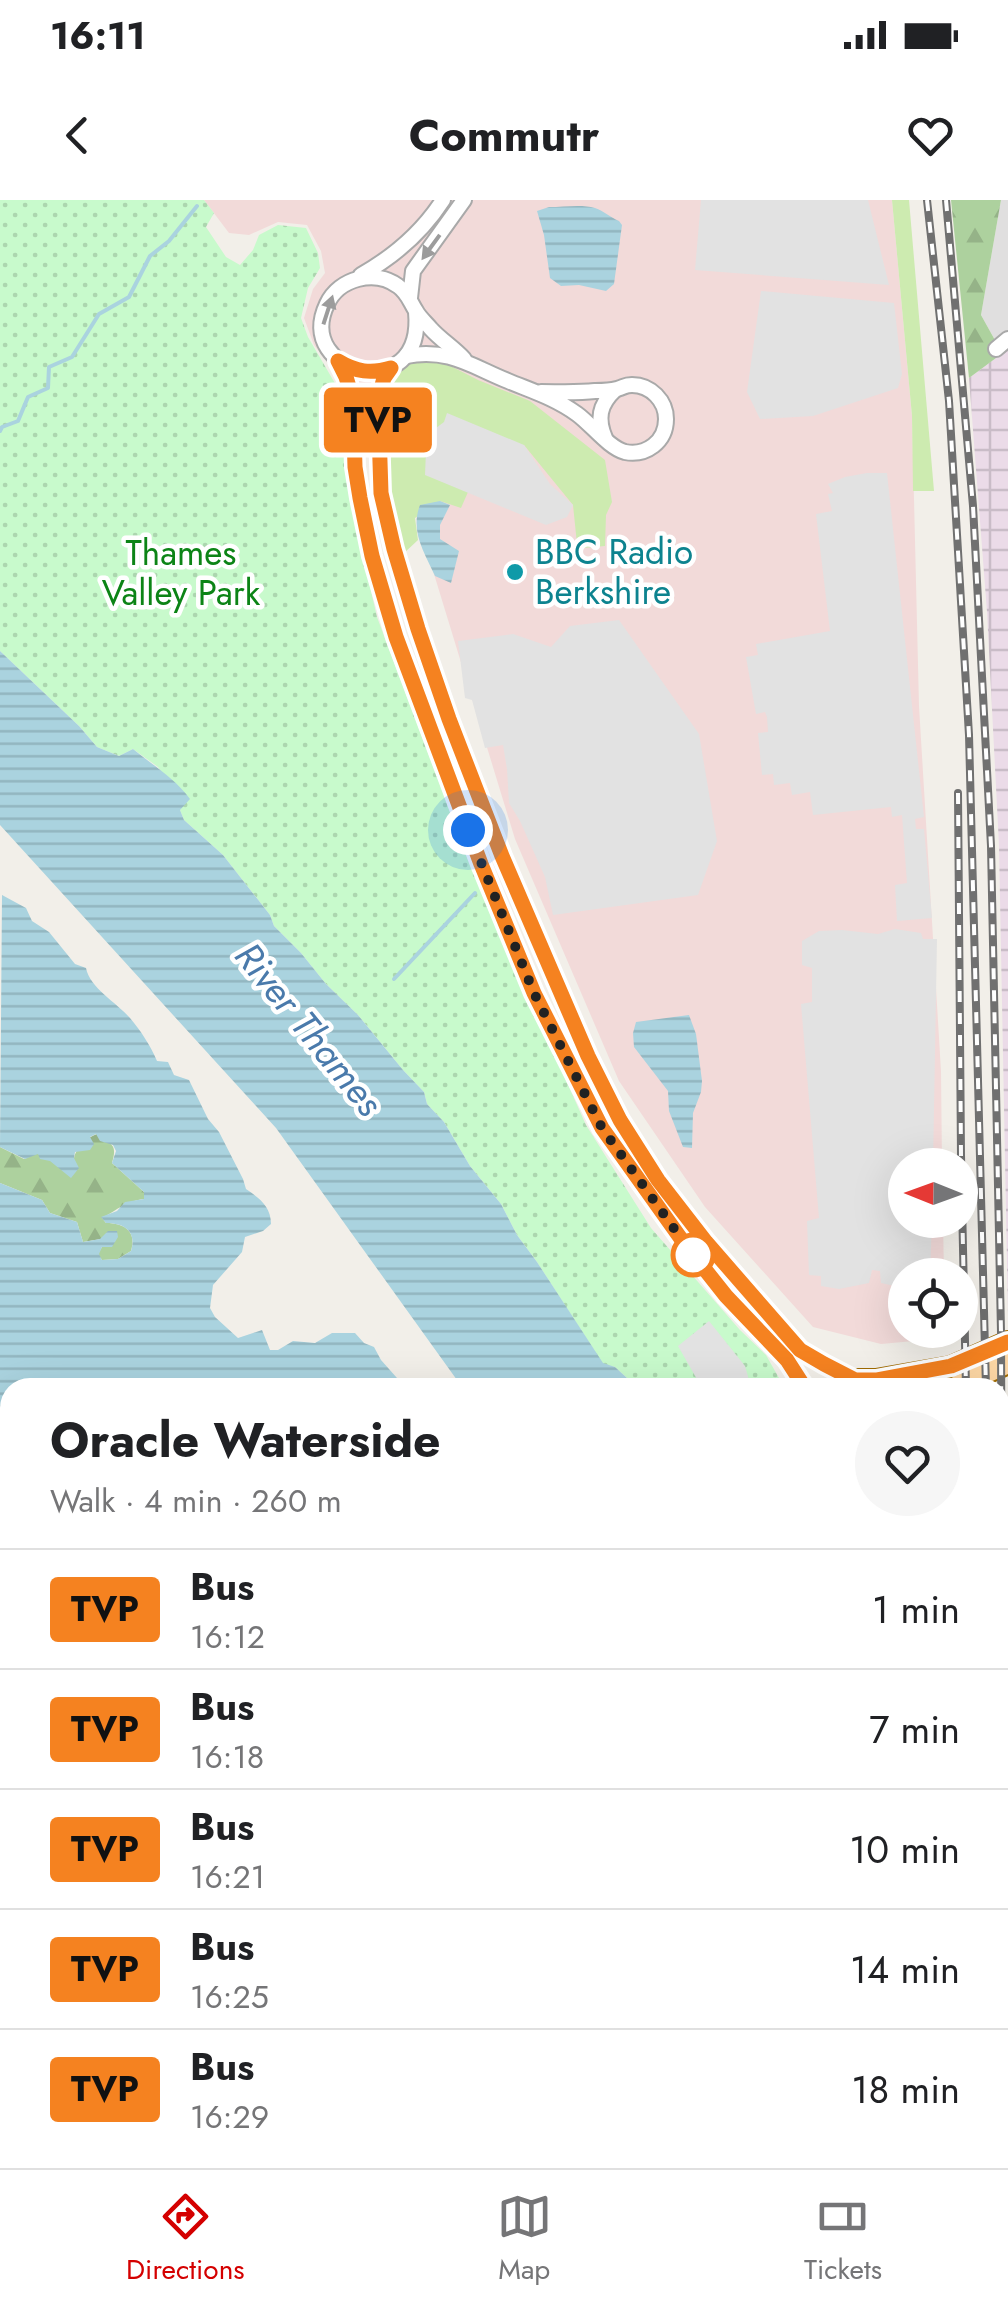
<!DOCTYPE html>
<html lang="en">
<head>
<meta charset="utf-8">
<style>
	:root { --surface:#fff; --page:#f6f6f6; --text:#202124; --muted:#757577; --line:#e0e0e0; --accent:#d40000 }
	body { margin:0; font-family:Jost,sans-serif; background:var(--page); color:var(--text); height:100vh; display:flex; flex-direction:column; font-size:38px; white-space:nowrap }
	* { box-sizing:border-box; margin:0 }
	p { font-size:32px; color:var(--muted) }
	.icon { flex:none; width:55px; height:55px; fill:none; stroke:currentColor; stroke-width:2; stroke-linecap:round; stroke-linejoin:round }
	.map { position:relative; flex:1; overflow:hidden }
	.drawer { position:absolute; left:0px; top:1178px; width:1010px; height:792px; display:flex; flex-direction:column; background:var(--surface); border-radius:30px 30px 0 0; box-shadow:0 10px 40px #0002 }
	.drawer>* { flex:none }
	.badge { padding:0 20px; border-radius:8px; font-size:35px; line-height:65px }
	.needle { width:65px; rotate:271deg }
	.buttons { position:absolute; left:888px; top:948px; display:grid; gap:20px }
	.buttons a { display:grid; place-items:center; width:90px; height:90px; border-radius:50%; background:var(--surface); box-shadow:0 10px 40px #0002; font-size:50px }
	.you { position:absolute; width:50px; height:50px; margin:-25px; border:8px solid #fff; border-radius:50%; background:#1a73e8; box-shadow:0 0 0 15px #1a73e833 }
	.map>.badge { position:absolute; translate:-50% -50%; box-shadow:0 0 0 5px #fff }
	.round { display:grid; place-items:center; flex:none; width:105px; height:105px; border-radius:52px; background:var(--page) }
	.summary { display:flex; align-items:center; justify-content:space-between; height:170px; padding:0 50px }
	h1 { font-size:48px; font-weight:700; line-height:75px }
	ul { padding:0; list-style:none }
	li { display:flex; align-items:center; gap:30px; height:120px; padding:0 50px; border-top:2px solid var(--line) }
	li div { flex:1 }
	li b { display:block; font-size:38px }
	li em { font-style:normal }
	li .badge { min-width:110px; font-weight:700; text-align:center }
	.status { display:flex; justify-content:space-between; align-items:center; height:70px; padding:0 50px; background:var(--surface); direction:ltr }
	.status svg { height:28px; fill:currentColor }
	header { display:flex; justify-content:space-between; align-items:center; height:130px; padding:0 50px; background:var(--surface); font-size:45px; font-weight:700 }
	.tabs { display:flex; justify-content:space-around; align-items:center; height:140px; border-top:2px solid var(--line); background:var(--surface); font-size:28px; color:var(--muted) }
	.tabs a { display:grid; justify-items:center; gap:5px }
	.tabs .on { color:var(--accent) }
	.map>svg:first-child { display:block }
	.residential { fill:#e0dfdf }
	.commercial { fill:#f2dad9 }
	.industrial { fill:url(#industrial-grid) }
	.grass { fill:#cdebb0 }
	.forest { fill:url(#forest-firs) }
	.park { fill:url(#park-dots) }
	.parking { fill:#e2e2e2 }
	.water { fill:url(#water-rules) }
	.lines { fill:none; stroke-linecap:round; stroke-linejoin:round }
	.stream { stroke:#aad3df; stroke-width:4 }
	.minor-casing { stroke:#a9a9a9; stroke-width:18 }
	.primary-casing { stroke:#a06b00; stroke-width:24 }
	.minor { stroke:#fff; stroke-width:14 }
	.primary { stroke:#fcd6a4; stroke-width:20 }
	.rail-casing { stroke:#707070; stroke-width:8 }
	.rail { stroke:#fff; stroke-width:4; stroke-dasharray:11; stroke-linecap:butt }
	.oneway { fill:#9c9c9c }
	.line-casing { stroke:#fff; stroke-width:22 }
	.line { stroke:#f58220; stroke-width:15 }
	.walk { stroke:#222; stroke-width:10; stroke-dasharray:0 18 }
	.culture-dot { fill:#0f9aa8; stroke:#fff; stroke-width:4 }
	.stop-dot { fill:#fff; stroke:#f58220; stroke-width:5 }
	.labels { text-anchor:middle; stroke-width:9; stroke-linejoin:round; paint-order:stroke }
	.culture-label { font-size:35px; fill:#0d838f; stroke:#fff; text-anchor:start }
	.park-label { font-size:35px; fill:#0c8416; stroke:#fff }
	.water-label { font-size:38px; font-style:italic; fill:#4a7aab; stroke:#fff }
</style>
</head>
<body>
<div class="status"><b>16:11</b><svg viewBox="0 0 49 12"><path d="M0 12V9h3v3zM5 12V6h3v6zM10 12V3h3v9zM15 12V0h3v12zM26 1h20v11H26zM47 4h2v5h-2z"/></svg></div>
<header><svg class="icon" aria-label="back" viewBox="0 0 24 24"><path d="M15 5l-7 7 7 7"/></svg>Commutr<svg class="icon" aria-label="heart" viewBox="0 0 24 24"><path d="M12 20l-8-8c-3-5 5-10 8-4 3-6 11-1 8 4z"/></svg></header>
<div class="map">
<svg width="1008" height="1968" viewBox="0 0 1008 1968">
	<defs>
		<pattern id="industrial-grid" width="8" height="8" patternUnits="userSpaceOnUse" patternTransform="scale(2.5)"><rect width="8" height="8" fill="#ebdbe8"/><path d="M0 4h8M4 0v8" fill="none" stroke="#c9bcc7"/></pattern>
		<pattern id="forest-firs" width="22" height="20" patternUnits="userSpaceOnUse" patternTransform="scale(2.5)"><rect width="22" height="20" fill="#add19e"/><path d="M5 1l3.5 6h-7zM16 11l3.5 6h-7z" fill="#95b388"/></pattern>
		<pattern id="park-dots" width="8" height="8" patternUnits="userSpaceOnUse" patternTransform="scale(2.5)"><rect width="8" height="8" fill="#c8facc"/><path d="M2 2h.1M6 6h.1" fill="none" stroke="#acd6af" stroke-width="1.8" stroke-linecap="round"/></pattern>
		<pattern id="water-rules" width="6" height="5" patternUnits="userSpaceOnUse" patternTransform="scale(2.5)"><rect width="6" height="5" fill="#aad3df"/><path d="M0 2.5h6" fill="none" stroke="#92b5bf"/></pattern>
	</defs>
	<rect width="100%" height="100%" fill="#f2efe9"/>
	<polygon class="residential" points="1001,0 1008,0 1008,131 996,142 981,115"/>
	<polygon class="commercial" points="204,0 892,0 912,216 919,506 941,871 942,965 905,965 905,1020 943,1020 944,1075 905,1075 905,1130 945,1130 946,1138 881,1144 813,1127 705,1007 619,881 515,639 397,253 314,145 304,118 313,89 325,73 321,51 307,25 278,22 249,35 229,33"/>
	<polygon class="industrial" points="1008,149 1008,1116 999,645 987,412 969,178"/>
	<g class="grass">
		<polygon points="892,0 909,0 934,291 913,291 912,216"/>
		<path d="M422,156L435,158L478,180L530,201L605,260L612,302L606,315L605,346L583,348L577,344L573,305L524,245L425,274L468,292L461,308L440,301L415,318L418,340L402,355C393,314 377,237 386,197C391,177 405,166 422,156Z"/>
	</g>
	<g class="forest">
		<polygon points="951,0 1001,0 981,115 996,142 996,158 969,178"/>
		<path d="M97,934C111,944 118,944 112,963L144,992V999C124,1002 119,1009 102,1018L106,1023C125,1023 137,1032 131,1051L118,1059L102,1060L98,1054L102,1047L101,1039L83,1042L77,1022L50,1013L42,1000L0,983V947L24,959L38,953L74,958C76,948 86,938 97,934Z"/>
		<polygon points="660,1960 775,1960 774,1968 666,1968"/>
	</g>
	<polygon class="park" points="0,0 204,0 214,13 206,27 226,57 240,65 253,50 259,35 278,25 306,28 318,53 320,68 308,88 301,118 308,137 336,185 341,204 349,295 377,417 471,667 586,925 651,1028 740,1130 766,1155 784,1187 628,1187 627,1178 615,1167 603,1164 537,1062 517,1035 501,1004 470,966 444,922 427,904 424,892 403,870 358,815 326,784 301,753 274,726 270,715 223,655 184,620 180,610 182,605 158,567 133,549 119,556 97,547 79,526 0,451"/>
	<g class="parking">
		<polygon points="701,0 868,0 889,85 695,70"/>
		<polygon points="761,91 894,103 902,174 898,188 813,216 760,219 747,192"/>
		<polygon points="447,213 524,245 550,284 573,305 567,317 546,325 425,275 426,251 436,228 444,222"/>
		<polygon points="867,273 887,273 924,617 915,619 916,629 924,629 932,718 897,721 895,685 907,683 902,615 892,617 891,607 813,615 810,592 792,595 790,583 774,585 773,574 762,575 758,533 768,532 767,517 765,512 756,514 746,457 758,455 756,444 830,431 816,314 832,311 828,294 833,293 828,284 845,277"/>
		<polygon points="619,420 699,534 717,641 698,695 553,715 545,677 520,621 509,603 507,569 503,545 485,548 472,500 465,498 458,441 513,434 551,447 570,426"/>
		<polygon points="895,729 921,733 923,739 937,739 933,965 905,965 905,1020 932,1020 930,1075 905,1075 905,1087 899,1087 881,1083 880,1071 872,1070 869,1083 839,1089 821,1086 821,1076 809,1075 807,1021 819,1018 801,804 812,802 812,768 802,765 802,741 819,731 842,730 878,734"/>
		<polygon points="709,1121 745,1166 751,1187 702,1187 698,1181 678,1146"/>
	</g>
	<g class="water">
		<path d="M549,7C564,7 582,4 595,8C604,11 610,17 619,21L622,25L614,84L606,91L579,85L561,86L550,78L544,35L537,11Z"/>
		<path d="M440,301L450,305L440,325V339L459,351L451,383L435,376C424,352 410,331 420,305Z"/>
		<path d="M0,451L79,526L97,547L119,556L133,549C152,565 175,578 190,599L180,610L184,620L223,655L270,715L274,726L301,753L326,784L358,815L403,870L424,892L427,904L444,922L470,966L501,1004L517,1035L537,1062L603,1163L615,1167L627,1178L628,1187H462L276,928L0,625Z"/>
		<path d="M2,695L26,708L32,721L49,732L75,764L86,768C90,788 116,802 130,818C141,831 150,845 157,861L168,862L174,875L189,880L208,919L219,932L243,979L246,989C259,998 271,1006 271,1024L263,1031L245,1037L242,1052L213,1085L210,1108L215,1117L238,1138L262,1130L270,1150H278L293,1141L315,1143L332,1133H355L364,1143L374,1147L381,1160L405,1187L10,1188V1266L0,1256V983L42,1000L50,1013L77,1022L83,1042L100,1039L108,1031H117L118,1037L112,1047H102L99,1054L102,1060L118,1059L131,1051C137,1032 125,1023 106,1023L101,1017L117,1011L125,1002L144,999V992L112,963L116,951L113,945L100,941L96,934L90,937L94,944L90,950L75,952L74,958L79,968L71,978L50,961L40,959L38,954L25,959L0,947Z"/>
		<polygon points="689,815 696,834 702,881 701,892 693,913 692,948 683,947 669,911 668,891 634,847 633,833 636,822"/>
		<polygon points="0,1294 10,1303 10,1524 0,1525"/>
		<polygon points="0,1734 10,1746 10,1832 0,1833"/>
		<polygon points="13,1960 122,1960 132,1968 5,1968 8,1962"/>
		<polygon points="226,1960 660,1960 666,1968 219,1968"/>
		<polygon points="776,1960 895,1960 894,1968 775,1968"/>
	</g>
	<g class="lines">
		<g class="stream">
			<polyline points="0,231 2,227 18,221 28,197 48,188 49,167 72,157 99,114 129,97 150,56 169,41 197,6"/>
			<polyline points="394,779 475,693"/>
		</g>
		<g class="minor-casing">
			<g id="minor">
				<path d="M361,75C393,57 423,31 443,0"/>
				<polyline points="410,98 413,71 464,0"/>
				<path d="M416,112C425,207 293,175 327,104C339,78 375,69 398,86C408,93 410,102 416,111C419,117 426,123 431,129C441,140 454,148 464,159"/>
				<polyline points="996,149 1008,139"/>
				<path d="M406,156C449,148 471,166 508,181C532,191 555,198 577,214C591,224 609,248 625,252C646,256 666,242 666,219C666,201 651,185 632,185C624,185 625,187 617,189C610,191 602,191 595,191C577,193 559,192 541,192"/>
				<polyline points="337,161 347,177 353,200 355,267 360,298 372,356 396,437 481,664 535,793 602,928 684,1043 726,1096 787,1160 805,1188"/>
				<polyline points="391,168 384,178 378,200 378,245 381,293 394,349 418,429 449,519 502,657 588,856 620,920 658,979 703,1039 801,1150 855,1180"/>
				<path d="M605,238C597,219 599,205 615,190"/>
			</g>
		</g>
		<g class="primary-casing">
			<g id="primary">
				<polyline points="840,1188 855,1180 876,1180 951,1167 1008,1142"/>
				<polyline points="953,1188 1008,1163"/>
			</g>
		</g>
		<use href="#minor" class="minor"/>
		<use href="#primary" class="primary"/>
		<g class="rail-casing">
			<g id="rail">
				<polyline points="927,0 949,201 969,535 986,1188"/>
				<polyline points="946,0 973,306 991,646 1001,1132 1003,1740 1008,1906"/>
				<polyline points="958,593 961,955 966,1188"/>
				<polyline points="1001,1893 1002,1968"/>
				<polyline points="981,1960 981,1968"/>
			</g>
		</g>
		<use href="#rail" class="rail"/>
	</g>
	<defs><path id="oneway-solid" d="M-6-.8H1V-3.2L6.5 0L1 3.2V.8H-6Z" transform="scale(2.5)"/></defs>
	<g class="oneway">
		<use href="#oneway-solid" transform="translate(431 47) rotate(126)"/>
		<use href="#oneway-solid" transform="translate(328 110) rotate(-72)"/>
	</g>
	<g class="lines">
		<g class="line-casing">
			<path id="line" d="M805,1188L787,1160L726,1096L684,1043L602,928L534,793L481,664L396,437L372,356L360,298L355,267L353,200L346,177L338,161C356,172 371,174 391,168L384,178L378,200L381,293L394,349L418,429L449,519L502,656L588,856L620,920L658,980L706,1042L800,1150L824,1164L855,1180H876L951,1166L1008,1142"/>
		</g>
		<use href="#line" class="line"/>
		<polyline class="walk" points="468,630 534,793 602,928 693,1055"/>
	</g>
	<circle class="culture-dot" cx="515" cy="372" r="10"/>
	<circle class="stop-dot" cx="693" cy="1055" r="20"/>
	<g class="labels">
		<g class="culture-label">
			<text x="535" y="364">BBC Radio<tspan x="535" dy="40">Berkshire</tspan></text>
		</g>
		<g class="park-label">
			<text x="181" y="365">Thames<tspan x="181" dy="40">Valley Park</tspan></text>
		</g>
		<g class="water-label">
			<text transform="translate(309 829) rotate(51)" y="13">River Thames</text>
		</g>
	</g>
</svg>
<div class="buttons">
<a><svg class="needle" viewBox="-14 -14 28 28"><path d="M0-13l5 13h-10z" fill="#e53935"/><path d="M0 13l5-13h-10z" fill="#757577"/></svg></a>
<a><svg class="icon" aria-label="locate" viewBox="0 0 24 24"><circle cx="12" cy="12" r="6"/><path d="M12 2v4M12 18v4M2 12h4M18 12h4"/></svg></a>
</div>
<div class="you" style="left:468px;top:630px"></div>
<b class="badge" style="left:378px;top:220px;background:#f58220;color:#111">TVP</b>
<section class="drawer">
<div class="summary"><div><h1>Oracle Waterside</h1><p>Walk · 4 min · 260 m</p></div><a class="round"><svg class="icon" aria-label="heart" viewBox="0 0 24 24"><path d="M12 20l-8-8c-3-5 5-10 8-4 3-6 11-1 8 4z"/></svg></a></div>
<ul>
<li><span class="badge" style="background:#f58220;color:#111">TVP</span><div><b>Bus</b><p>16:12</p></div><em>1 min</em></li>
<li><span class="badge" style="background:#f58220;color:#111">TVP</span><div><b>Bus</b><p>16:18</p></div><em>7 min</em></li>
<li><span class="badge" style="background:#f58220;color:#111">TVP</span><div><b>Bus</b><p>16:21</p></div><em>10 min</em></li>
<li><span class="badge" style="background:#f58220;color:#111">TVP</span><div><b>Bus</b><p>16:25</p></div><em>14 min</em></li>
<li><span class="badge" style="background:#f58220;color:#111">TVP</span><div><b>Bus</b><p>16:29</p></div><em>18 min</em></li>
</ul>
</section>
</div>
<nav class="tabs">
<a class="on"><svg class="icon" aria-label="directions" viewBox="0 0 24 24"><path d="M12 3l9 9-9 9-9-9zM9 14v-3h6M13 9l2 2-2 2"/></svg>Directions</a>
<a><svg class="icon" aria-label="map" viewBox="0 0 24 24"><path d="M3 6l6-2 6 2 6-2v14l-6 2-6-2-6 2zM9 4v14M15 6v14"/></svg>Map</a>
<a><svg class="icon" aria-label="tickets" viewBox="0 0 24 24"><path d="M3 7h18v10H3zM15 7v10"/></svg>Tickets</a>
</nav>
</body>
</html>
